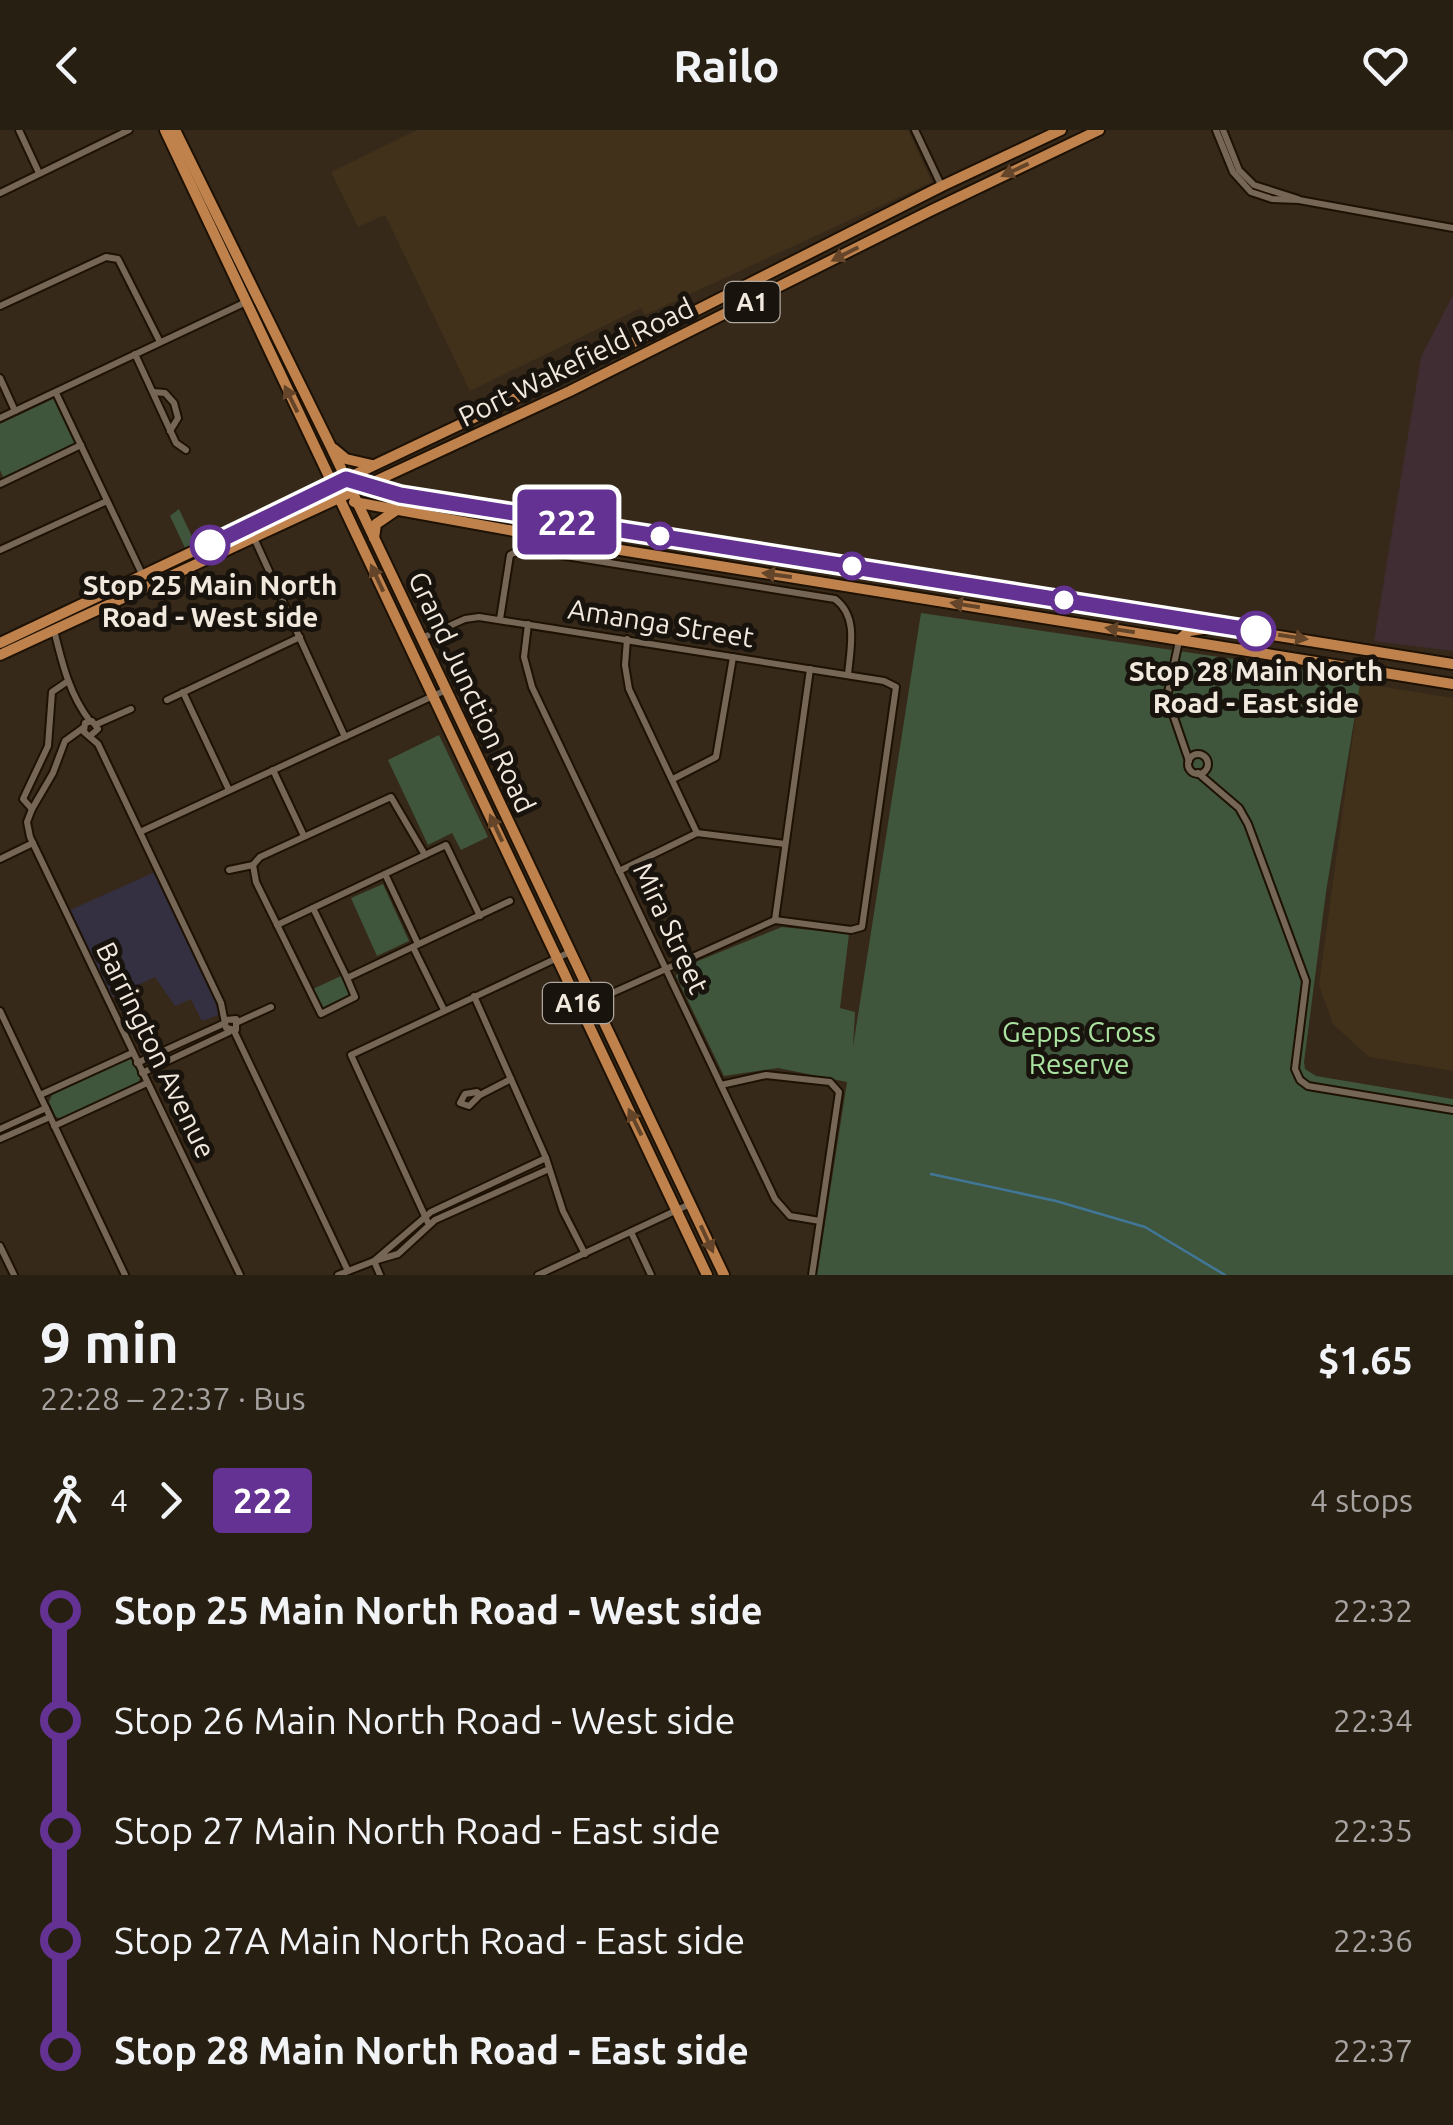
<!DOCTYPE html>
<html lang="en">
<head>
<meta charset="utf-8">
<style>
	:root { --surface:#281f13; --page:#342c21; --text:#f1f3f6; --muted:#a5a2a0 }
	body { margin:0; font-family:Ubuntu,sans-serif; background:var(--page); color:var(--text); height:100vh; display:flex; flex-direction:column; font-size:38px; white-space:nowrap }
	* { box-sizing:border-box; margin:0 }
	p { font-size:32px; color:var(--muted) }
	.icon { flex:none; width:55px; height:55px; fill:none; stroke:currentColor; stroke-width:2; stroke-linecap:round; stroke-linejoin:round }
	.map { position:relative; height:1145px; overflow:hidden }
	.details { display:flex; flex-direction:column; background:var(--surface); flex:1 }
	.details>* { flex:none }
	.badge { padding:0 20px; border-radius:8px; font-size:35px; line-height:65px }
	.map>.badge { position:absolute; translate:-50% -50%; box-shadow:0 0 0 5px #fff }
	.legs { display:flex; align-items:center; gap:15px; height:110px; padding:0 40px; font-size:32px }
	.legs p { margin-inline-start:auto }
	.head { display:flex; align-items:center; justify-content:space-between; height:170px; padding:0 40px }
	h1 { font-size:55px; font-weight:700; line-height:75px }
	ul { padding:0 40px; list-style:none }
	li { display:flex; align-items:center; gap:35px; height:110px; font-size:38px }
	li i { display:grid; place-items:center; width:15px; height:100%; margin:0 12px; background:currentColor }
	li i::after { content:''; width:25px; height:25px; margin:-12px; border:8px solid; border-radius:50%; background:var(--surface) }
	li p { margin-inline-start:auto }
	li:first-child i { background:linear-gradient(#0000 50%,currentColor 0) }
	li:last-child i { background:linear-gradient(currentColor 50%,#0000 0) }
	header { display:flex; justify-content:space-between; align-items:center; height:130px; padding:0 40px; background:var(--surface); font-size:45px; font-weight:700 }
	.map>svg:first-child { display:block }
	.commercial { fill:#402c33 }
	.built { fill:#41301a }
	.education { fill:#343041 }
	.green { fill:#3f563c }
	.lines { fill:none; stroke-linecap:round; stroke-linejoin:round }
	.stream { stroke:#427697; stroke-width:2.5 }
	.minor-casing { stroke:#1d1103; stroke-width:10 }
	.trunk-casing { stroke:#1d1103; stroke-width:14 }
	.minor { stroke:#756655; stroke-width:6 }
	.trunk { stroke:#c0824c; stroke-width:10 }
	.oneway { fill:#644529 }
	.line-1-casing { stroke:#fff; stroke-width:22 }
	.line-1 { stroke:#633293; stroke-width:15 }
	.stop-1-dot { fill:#fff; stroke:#633293; stroke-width:5 }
	.labels { text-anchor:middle; stroke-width:10; stroke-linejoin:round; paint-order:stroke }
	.shield { fill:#18130c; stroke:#b0a89f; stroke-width:2.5 }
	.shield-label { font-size:25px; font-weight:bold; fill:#f1e8de }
	.street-label { font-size:28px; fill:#f1e8de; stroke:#18130c }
	.stop-label { font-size:28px; font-weight:bold; fill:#f1e8de; stroke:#18130c }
	.park-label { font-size:28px; fill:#aae3a1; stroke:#18130c }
</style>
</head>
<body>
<header><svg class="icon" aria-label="back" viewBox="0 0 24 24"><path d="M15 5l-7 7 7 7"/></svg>Railo<svg class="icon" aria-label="heart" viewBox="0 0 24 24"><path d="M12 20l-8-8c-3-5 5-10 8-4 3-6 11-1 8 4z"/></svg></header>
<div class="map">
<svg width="1453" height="1145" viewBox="0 0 1453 1145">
	<rect width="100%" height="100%" fill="#362919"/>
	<polygon class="commercial" points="1453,165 1453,521 1374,511 1421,227"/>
	<g class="built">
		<polygon points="417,0 908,0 932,52 645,185 641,178 470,261 385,85 358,97 331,42"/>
		<polygon points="1360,553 1453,568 1453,941 1369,927 1333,894 1319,855"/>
	</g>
	<polygon class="education" points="155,742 224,883 202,891 191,869 175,876 155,847 110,868 68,781"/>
	<g class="green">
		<polygon points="55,268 76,313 4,349 0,340 0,294"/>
		<polygon points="179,379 195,413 185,418 170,386"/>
		<polygon points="921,483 1361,548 1326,762 1304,932 1305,939 1316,946 1453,969 1453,1145 817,1145 847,952 778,938 724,946 676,846 683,837 782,797 849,804 840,878 855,882 853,917"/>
		<polygon points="439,605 488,707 461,720 452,703 428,715 388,630"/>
		<polygon points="383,754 409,811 377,826 351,768"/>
		<polygon points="343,845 353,866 323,880 313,859"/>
		<polygon points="130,928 141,945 138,954 64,989 56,987 49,972 52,965"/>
	</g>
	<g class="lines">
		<polyline class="stream" points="931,1044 1056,1071 1145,1097 1225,1145"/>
		<g class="minor-casing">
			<g id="minor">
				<polyline points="19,0 39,43"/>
				<polyline points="915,0 941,55"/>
				<polyline points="1216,0 1233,42 1251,62 1272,69 1299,70 1453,98"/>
				<polyline points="1223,0 1239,40 1254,55 1298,69"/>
				<polyline points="0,63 129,0"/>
				<polyline points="0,176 106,127 118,129 160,212"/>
				<polyline points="135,224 176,313 186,320"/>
				<polyline points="0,248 15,281"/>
				<polyline points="153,262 165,263 174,273 178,288 170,301"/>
				<polyline points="56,263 143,446"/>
				<polyline points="0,288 244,173"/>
				<polyline points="0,354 81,315"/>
				<polyline points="254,408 345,607"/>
				<polyline points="0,420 107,371"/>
				<path d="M500,489L510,425L522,419L835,469C859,487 850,519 848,545"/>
				<polyline points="528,494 524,527 532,557 775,1069 790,1086 820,1091"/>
				<path d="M54,500C62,532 69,564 90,591"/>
				<polyline points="422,508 465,489 479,487 884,551 896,557 862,797 851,800 775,790 581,877"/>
				<polyline points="627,509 625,535 629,559 697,703"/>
				<polyline points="1179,511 1167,567 1189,631"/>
				<polyline points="183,562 229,660"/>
				<polyline points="167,570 300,507"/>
				<polyline points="97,594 131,579"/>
				<polyline points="83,598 65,611 53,643 32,679 27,692 30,707 240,1145"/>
				<polyline points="90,606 98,599 92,591 85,593 84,602 98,614 221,873 226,898 236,900 236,889 226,890"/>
				<circle cx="1198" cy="634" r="10"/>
				<polyline points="273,640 304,706"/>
				<polyline points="1198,643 1239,678 1248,694 1306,851 1295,939 1300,950 1308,956 1453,980"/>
				<polyline points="673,649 716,627 733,527"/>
				<polyline points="32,679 23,669 48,616 52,562 68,551"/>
				<polyline points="140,702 446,560"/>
				<polyline points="0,729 33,713"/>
				<polyline points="253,735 256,752 321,884 355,867 347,848 510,771"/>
				<polyline points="229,740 253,735 260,727 391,667 425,725"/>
				<polyline points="619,741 697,703 785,714"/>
				<polyline points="385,744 418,814"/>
				<polyline points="313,778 347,848"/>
				<polyline points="775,790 810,539"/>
				<polyline points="277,795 446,715 480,786"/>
				<polyline points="413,817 444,880"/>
				<polyline points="474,866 546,1028 563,1081 585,1124"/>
				<polyline points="0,881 125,1145"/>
				<polyline points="238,892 271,877"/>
				<polyline points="234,901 348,1141"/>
				<polyline points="137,933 225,893"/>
				<polyline points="142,943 229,902"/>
				<polyline points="721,955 766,945 830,952 839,962 812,1145"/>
				<polyline points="40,965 132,923"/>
				<polyline points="480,965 477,962 465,964 460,973 469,976 480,965 511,949"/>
				<polyline points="54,996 147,953"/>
				<polyline points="0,999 46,978"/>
				<polyline points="0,1009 50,987"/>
				<polyline points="546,1028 431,1082 374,1131 398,1124 435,1090 549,1039"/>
				<polyline points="429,1095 351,925 570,822"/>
				<polyline points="631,1102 651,1145"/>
				<polyline points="0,1116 14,1145"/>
				<polyline points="338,1145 374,1131 380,1145"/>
				<polyline points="538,1145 690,1074"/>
			</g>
		</g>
		<g class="trunk-casing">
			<g id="trunk">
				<polyline points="165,0 707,1145"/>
				<polyline points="175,0 330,315 724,1145"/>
				<polyline points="334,319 346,329 372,335"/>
				<polyline points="366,357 400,365 1453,534"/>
				<polyline points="354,372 608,418 1453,554"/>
				<polyline points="374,408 376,394 395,381"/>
				<polyline points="1180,509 1189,501 1210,498"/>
				<polyline points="0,513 636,211 942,56 1061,0"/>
				<polyline points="0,525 570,261 932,80 1099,0"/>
			</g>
		</g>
		<use href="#minor" class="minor"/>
		<use href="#trunk" class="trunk"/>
	</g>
	<defs><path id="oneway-solid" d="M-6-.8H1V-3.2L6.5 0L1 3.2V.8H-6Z" transform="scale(2.5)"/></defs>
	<g class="oneway">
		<use href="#oneway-solid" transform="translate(1015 40) rotate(155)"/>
		<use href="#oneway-solid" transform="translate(845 124) rotate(153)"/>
		<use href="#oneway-solid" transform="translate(291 269) rotate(-116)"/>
		<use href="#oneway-solid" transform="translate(777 445) rotate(-172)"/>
		<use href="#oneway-solid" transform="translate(377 448) rotate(-115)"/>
		<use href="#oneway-solid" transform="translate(965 475) rotate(-171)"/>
		<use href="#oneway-solid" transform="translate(1120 500) rotate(-171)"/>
		<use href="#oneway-solid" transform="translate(1293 507) rotate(9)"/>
		<use href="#oneway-solid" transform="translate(496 698) rotate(-115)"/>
		<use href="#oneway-solid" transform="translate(635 992) rotate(-116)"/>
		<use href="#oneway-solid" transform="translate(707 1109) rotate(65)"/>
	</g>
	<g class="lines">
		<g class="line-1-casing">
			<polyline id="line-1" points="210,415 346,349 400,365 1256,501"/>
		</g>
		<use href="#line-1" class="line-1"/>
	</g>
	<g class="stop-1-dot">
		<circle cx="660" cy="406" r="12"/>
		<circle cx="210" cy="415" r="18"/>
		<circle cx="852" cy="436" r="12"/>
		<circle cx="1064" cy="470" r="12"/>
		<circle cx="1256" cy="501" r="18"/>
	</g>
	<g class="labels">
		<g class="shield">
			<rect x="724.5" y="152" width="55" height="40" rx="8"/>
			<rect x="543" y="853" width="70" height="40" rx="8"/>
		</g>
		<g class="shield-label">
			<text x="752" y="181">A1</text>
			<text x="578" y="882">A16</text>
		</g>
		<g class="street-label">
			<text transform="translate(576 232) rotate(-26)" y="10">Port Wakefield Road</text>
			<text transform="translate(661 493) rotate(9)" y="10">Amanga Street</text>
			<text transform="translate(472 562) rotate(65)" y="10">Grand Junction Road</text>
			<text transform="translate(671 798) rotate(65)" y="10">Mira Street</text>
			<text transform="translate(156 920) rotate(64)" y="10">Barrington Avenue</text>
		</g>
		<g class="stop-label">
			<text x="210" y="465">Stop 25 Main North<tspan x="210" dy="32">Road - West side</tspan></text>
			<text x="1256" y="551">Stop 28 Main North<tspan x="1256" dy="32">Road - East side</tspan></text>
		</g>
		<g class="park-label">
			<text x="1079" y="912">Gepps Cross<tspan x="1079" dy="32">Reserve</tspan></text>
		</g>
	</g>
</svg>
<b class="badge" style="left:567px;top:392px;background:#633293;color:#fff">222</b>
</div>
<section class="details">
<div class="head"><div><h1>9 min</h1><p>22:28 – 22:37 · Bus</p></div><b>$1.65</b></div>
<div class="legs"><svg class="icon" aria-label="walk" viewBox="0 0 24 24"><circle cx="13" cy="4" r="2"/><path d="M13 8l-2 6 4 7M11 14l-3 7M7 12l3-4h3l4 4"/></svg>4<svg class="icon" aria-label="forward" viewBox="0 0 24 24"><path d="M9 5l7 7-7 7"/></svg><b class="badge" style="background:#633293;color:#fff">222</b><p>4 stops</p></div>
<ul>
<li><i style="color:#633293"></i><b>Stop 25 Main North Road - West side</b><p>22:32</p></li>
<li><i style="color:#633293"></i><span>Stop 26 Main North Road - West side</span><p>22:34</p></li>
<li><i style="color:#633293"></i><span>Stop 27 Main North Road - East side</span><p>22:35</p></li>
<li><i style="color:#633293"></i><span>Stop 27A Main North Road - East side</span><p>22:36</p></li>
<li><i style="color:#633293"></i><b>Stop 28 Main North Road - East side</b><p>22:37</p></li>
</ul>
</section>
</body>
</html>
